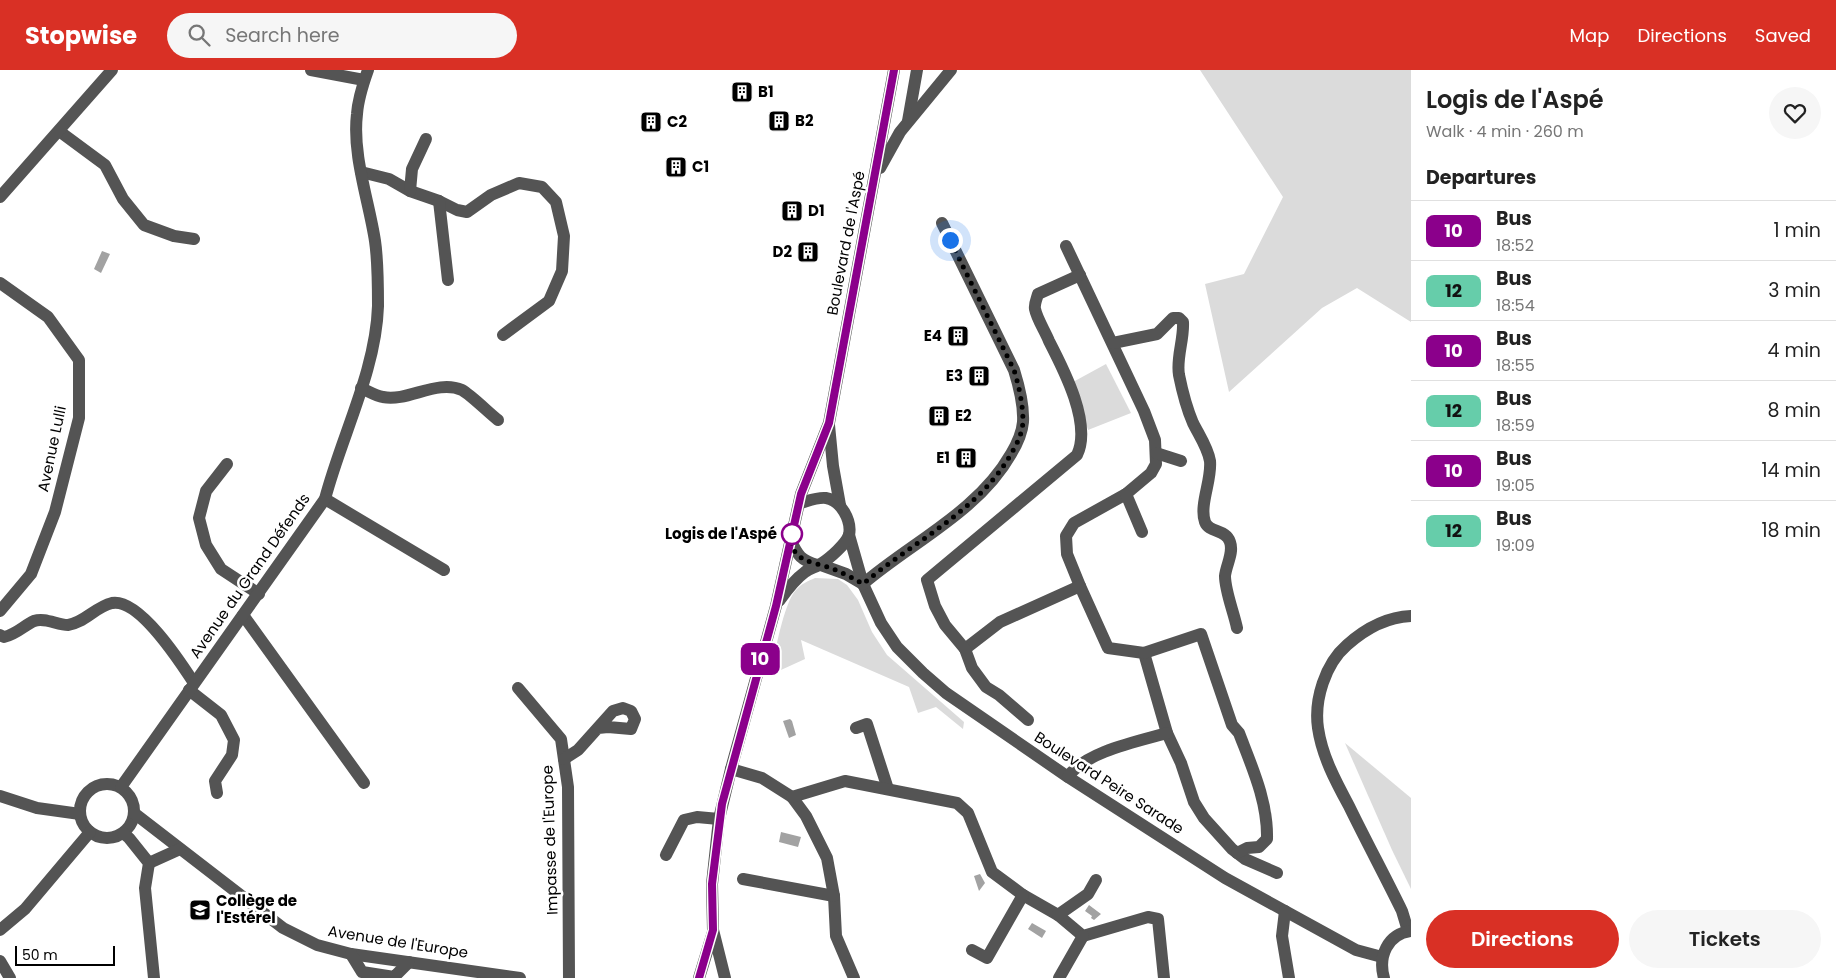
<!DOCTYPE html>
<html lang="en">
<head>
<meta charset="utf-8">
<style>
	:root { --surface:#fff; --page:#f6f6f6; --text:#222; --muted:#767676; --line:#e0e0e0; --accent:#d93025 }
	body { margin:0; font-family:Poppins,sans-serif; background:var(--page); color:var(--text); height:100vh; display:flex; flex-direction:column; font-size:19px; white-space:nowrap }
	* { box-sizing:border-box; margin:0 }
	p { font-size:16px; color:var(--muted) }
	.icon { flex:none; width:28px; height:28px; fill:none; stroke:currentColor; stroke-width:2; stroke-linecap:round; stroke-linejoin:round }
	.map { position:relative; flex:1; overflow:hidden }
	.drawer { display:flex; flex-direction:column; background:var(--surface); width:425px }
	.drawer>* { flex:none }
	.badge { padding:0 10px; border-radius:8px; font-size:18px; line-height:32px }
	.scale { position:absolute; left:15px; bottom:12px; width:100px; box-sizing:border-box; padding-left:5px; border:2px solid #000; border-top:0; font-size:14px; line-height:18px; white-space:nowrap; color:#000; -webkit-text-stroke:4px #fff; paint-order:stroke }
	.you { position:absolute; width:25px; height:25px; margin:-12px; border:4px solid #fff; border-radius:50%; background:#1a73e8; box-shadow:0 0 0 8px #1a73e833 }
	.map>.badge { position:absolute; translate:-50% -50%; box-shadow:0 0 0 2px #fff }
	h2 { padding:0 15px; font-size:19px; line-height:45px }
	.round { display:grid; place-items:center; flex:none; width:52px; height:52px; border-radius:26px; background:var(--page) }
	.overview { display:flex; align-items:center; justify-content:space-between; height:85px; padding:0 15px }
	h1 { font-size:24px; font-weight:600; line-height:38px }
	.button { display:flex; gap:10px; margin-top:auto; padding:10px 15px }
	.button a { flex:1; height:58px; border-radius:30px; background:var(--accent); color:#fff; font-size:20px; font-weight:600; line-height:58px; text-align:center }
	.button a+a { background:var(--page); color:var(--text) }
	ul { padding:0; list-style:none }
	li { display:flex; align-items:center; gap:15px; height:60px; padding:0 15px; border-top:1px solid var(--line) }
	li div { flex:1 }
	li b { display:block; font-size:19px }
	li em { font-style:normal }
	li .badge { min-width:55px; font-weight:700; text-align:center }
	header { display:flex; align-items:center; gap:30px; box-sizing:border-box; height:70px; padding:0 25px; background:var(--accent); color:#fff }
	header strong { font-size:24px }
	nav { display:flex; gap:28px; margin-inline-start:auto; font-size:18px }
	.search { width:350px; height:45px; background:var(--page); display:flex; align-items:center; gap:12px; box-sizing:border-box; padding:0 18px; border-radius:28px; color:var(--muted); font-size:19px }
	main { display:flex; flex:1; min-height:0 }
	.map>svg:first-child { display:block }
	.green { fill:#dbdbdb }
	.water { fill:#a2a2a2 }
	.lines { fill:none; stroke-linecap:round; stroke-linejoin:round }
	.minor { stroke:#545454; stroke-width:12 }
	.line-casing { stroke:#fff; stroke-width:11 }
	.line { stroke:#8b008b; stroke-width:8 }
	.walk { stroke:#000; stroke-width:5; stroke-dasharray:0 9 }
	.stop-dot { fill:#fff; stroke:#8b008b; stroke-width:2.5 }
	.labels { text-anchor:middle; stroke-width:5; stroke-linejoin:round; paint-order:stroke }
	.poi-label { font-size:15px; font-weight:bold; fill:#000; stroke:#fff; text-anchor:start }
	.street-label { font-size:15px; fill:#000; stroke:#fff }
	.stop-label { font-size:15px; font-weight:bold; fill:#000; stroke:#fff; text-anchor:end }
</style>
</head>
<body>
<header>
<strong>Stopwise</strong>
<div class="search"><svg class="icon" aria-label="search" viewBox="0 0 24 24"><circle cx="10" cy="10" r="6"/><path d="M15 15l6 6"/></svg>Search here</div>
<nav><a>Map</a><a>Directions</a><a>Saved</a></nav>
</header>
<main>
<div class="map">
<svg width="1411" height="908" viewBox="0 0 1411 908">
	<rect width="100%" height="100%" fill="#fff"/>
	<g class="green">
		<polygon points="1200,0 1411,0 1411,252 1357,218 1322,238 1229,322 1205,214 1244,204 1283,127"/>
		<polygon points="1106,294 1131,343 1088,360 1073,312"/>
		<path d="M815,508L838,509L847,515L858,530L872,562L887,585L964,652L963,659L936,637L918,643L909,617L801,570L805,589L770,605C775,585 783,534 796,520C801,514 808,511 815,508Z"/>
		<polygon points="1345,673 1411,728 1411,819 1392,780"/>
	</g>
	<g class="water">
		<polygon points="102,181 110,184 101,203 94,199"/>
		<polygon points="790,649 792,651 796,665 789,668 783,651"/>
		<polygon points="781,762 801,767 798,777 779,772"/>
		<polygon points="980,804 985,813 979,821 974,806"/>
		<polygon points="1089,835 1101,844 1094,850 1091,848 1092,846 1085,841"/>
		<polygon points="1032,853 1046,861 1042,868 1028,859"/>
	</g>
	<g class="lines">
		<g class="minor">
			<polyline points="311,0 364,10"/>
			<polyline points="908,51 917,0"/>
			<polyline points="59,61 105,95 123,129 144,155 174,166 194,169"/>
			<polyline points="880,98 900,62 951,0"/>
			<polyline points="361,102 389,109 410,121 439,131 457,140 467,142 491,125 519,113 542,117 556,132 564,166 562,201 549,231 503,265"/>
			<polyline points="410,121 412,99 426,69"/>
			<polyline points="0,127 112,0"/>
			<polyline points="439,131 448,210"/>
			<polyline points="1066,176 1144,341 1155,370 1156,394 1151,403 1126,424 1074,453 1066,466 1067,484 1080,516"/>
			<polyline points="0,213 48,247 79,290 79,348 55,442 31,504 0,541"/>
			<path d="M1113,273L1157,264L1173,248H1179L1183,252C1184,270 1176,288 1179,305C1182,320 1187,339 1193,353C1199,365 1208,378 1210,391C1212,410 1199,435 1205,452C1209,463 1226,459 1230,472C1234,483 1226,495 1225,506C1225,521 1234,543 1237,558"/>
			<path d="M361,318C368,321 376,326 383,327C408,332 437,309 462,320C471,325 489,343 498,350"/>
			<polyline points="829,355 833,396 840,435"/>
			<polyline points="1156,383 1181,391"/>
			<polyline points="227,394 206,421 199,448 206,475 221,499 259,524"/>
			<polyline points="1126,424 1142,462"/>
			<polyline points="325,429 444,500"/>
			<polyline points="849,465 863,514 881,553 897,577 923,603 946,623 1068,707 1225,808 1356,880 1382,887"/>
			<path d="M791,471C798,486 801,490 817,495"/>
			<polyline points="821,495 846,504 863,514"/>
			<path d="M863,514C912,472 978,442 1011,384C1017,374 1022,364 1023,352C1024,335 1019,316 1014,300L942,153"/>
			<path d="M779,531C787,520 794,510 805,502C810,498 817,497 822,493C830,488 846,474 849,465C852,451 841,430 826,428C817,427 808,431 800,433"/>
			<polyline points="243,545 364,713"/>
			<path d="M0,565L4,567C17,564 23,556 34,551C45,547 57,555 68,555C84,553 95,537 112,533C139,528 181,593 194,613"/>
			<polyline points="965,579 1000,552 1080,516 1108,578 1144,583 1167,663 1181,693 1194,732 1204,748 1232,779 1245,789 1277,803"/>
			<path d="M1144,583L1201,564L1232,655L1239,663C1252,697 1268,732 1267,769L1259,777L1247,778L1237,783"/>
			<polyline points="518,618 561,669 568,717 569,908"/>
			<polyline points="189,620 221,645 234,670 232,685 215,711 217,723"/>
			<path d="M1028,650L999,625L986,617L972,598L965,579L945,555L935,536L927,510L1077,385C1092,354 1064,300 1049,271C1045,261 1037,249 1035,239C1034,234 1037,228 1038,224L1080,205"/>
			<polyline points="856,658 867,654 888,719"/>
			<polyline points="564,689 578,680 613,641 623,638 631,641 635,649 631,659 608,657 598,658"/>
			<polyline points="731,699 762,708 792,727 806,746 827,788 834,826 836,866 854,908"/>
			<path d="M1068,707C1084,682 1139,671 1167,663"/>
			<circle cx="107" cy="741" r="27"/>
			<path d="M121,717L325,429C341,367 376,301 378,236C378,216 378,191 375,171C369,131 352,85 357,44C358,29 363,14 368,0"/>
			<polyline points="0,726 37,738 80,744"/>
			<polyline points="792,727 845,711 957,733 968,743 992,802 1023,825 1058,845 1083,866 1148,847 1158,849 1164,908"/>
			<polyline points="134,743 283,858 317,875 351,884 520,908"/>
			<polyline points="123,763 129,768 149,793 145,818 154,908"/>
			<polyline points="666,785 684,750 697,747 719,749"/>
			<polyline points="149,793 180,779"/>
			<polyline points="743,809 834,826"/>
			<polyline points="1285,841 1282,866 1289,908"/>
			<polyline points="1058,845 1088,824 1096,810"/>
			<polyline points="0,860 25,839 90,762"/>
			<path d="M1408,861L1402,841C1385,806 1366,771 1349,736C1336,712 1322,686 1318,658C1314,630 1325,594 1347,575C1365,559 1386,547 1411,546"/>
			<polyline points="972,880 987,888 1023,825"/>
			<polyline points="351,884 362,902 394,907 409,892"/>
			<polyline points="0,891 10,908"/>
			<polyline points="699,908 713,862"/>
			<polyline points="725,908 713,860 712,814 719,749 731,699 776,536 801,424 829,353 894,0"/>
			<polyline points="1059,908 1083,866"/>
			<path d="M1384,908C1378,887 1387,864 1411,861"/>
		</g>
	</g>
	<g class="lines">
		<g class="line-casing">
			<polyline id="line" points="699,908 713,860 712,814 722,734 776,536 801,424 829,353 894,0"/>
		</g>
		<use href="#line" class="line"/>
		<path class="walk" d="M792,464C788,491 813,492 831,498C842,503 852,507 863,514C912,472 978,442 1011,384C1017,374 1022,364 1023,352C1023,335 1019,316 1014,300L950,170"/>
	</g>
	<defs>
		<g id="building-square" transform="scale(1.125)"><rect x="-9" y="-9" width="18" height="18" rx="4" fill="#000" stroke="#fff"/><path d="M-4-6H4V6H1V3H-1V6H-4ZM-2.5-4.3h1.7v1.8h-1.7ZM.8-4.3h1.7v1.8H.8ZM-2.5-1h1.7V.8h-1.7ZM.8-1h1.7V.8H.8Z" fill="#fff"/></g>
		<g id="school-square" transform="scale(1.125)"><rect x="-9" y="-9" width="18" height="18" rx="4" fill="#000" stroke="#fff"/><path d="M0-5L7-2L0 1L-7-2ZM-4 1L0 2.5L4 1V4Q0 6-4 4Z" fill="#fff"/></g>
	</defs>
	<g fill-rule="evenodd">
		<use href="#building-square" x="742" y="22"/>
		<use href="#building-square" x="779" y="51"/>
		<use href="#building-square" x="651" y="52"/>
		<use href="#building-square" x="676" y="97"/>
		<use href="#building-square" x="792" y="141"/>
		<use href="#building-square" x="808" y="182"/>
		<use href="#building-square" x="958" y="266"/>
		<use href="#building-square" x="979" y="306"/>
		<use href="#building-square" x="939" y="346"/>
		<use href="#building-square" x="966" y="388"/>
		<use href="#school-square" x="200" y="840"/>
	</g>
	<circle class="stop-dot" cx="792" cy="464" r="10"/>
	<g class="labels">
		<g class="poi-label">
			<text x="758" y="27">B1</text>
			<text x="795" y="56">B2</text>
			<text x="667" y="57">C2</text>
			<text x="692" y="102">C1</text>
			<text x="808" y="146">D1</text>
			<text x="792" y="187" text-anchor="end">D2</text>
			<text x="942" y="271" text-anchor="end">E4</text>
			<text x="963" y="311" text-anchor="end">E3</text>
			<text x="955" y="351">E2</text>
			<text x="950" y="393" text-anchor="end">E1</text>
			<text x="216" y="836">Collège de<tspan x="216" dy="17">l'Estérel</tspan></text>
		</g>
		<g class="street-label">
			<text transform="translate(846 173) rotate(-79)" y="5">Boulevard de l'Aspé</text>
			<text transform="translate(52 379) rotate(-78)" y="5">Avenue Lulli</text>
			<text transform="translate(250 506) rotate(-55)" y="5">Avenue du Grand Défends</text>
			<text transform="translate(1109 713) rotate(33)" y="5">Boulevard Peire Sarade</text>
			<text transform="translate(550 770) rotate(-92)" y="5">Impasse de l'Europe</text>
			<text transform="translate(398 872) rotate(9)" y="5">Avenue de l'Europe</text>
		</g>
		<g class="stop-label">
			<text x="777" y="469">Logis de l'Aspé</text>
		</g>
	</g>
</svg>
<div class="scale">50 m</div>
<div class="you" style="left:950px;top:170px"></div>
<b class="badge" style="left:760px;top:589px;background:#8b008b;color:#fff">10</b>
</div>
<section class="drawer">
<div class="overview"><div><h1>Logis de l'Aspé</h1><p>Walk · 4 min · 260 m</p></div><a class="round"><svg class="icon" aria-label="heart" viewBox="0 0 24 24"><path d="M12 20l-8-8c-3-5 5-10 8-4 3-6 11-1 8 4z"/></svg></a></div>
<h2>Departures</h2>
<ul>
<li><span class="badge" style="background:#8b008b;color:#fff">10</span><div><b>Bus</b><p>18:52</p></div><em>1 min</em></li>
<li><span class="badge" style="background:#66cdaa;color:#111">12</span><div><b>Bus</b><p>18:54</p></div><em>3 min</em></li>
<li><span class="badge" style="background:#8b008b;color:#fff">10</span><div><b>Bus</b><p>18:55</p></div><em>4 min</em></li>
<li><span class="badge" style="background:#66cdaa;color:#111">12</span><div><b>Bus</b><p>18:59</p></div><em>8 min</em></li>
<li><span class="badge" style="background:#8b008b;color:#fff">10</span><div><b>Bus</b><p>19:05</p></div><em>14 min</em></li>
<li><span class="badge" style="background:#66cdaa;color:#111">12</span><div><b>Bus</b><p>19:09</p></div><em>18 min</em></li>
</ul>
<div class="button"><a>Directions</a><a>Tickets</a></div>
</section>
</main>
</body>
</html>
